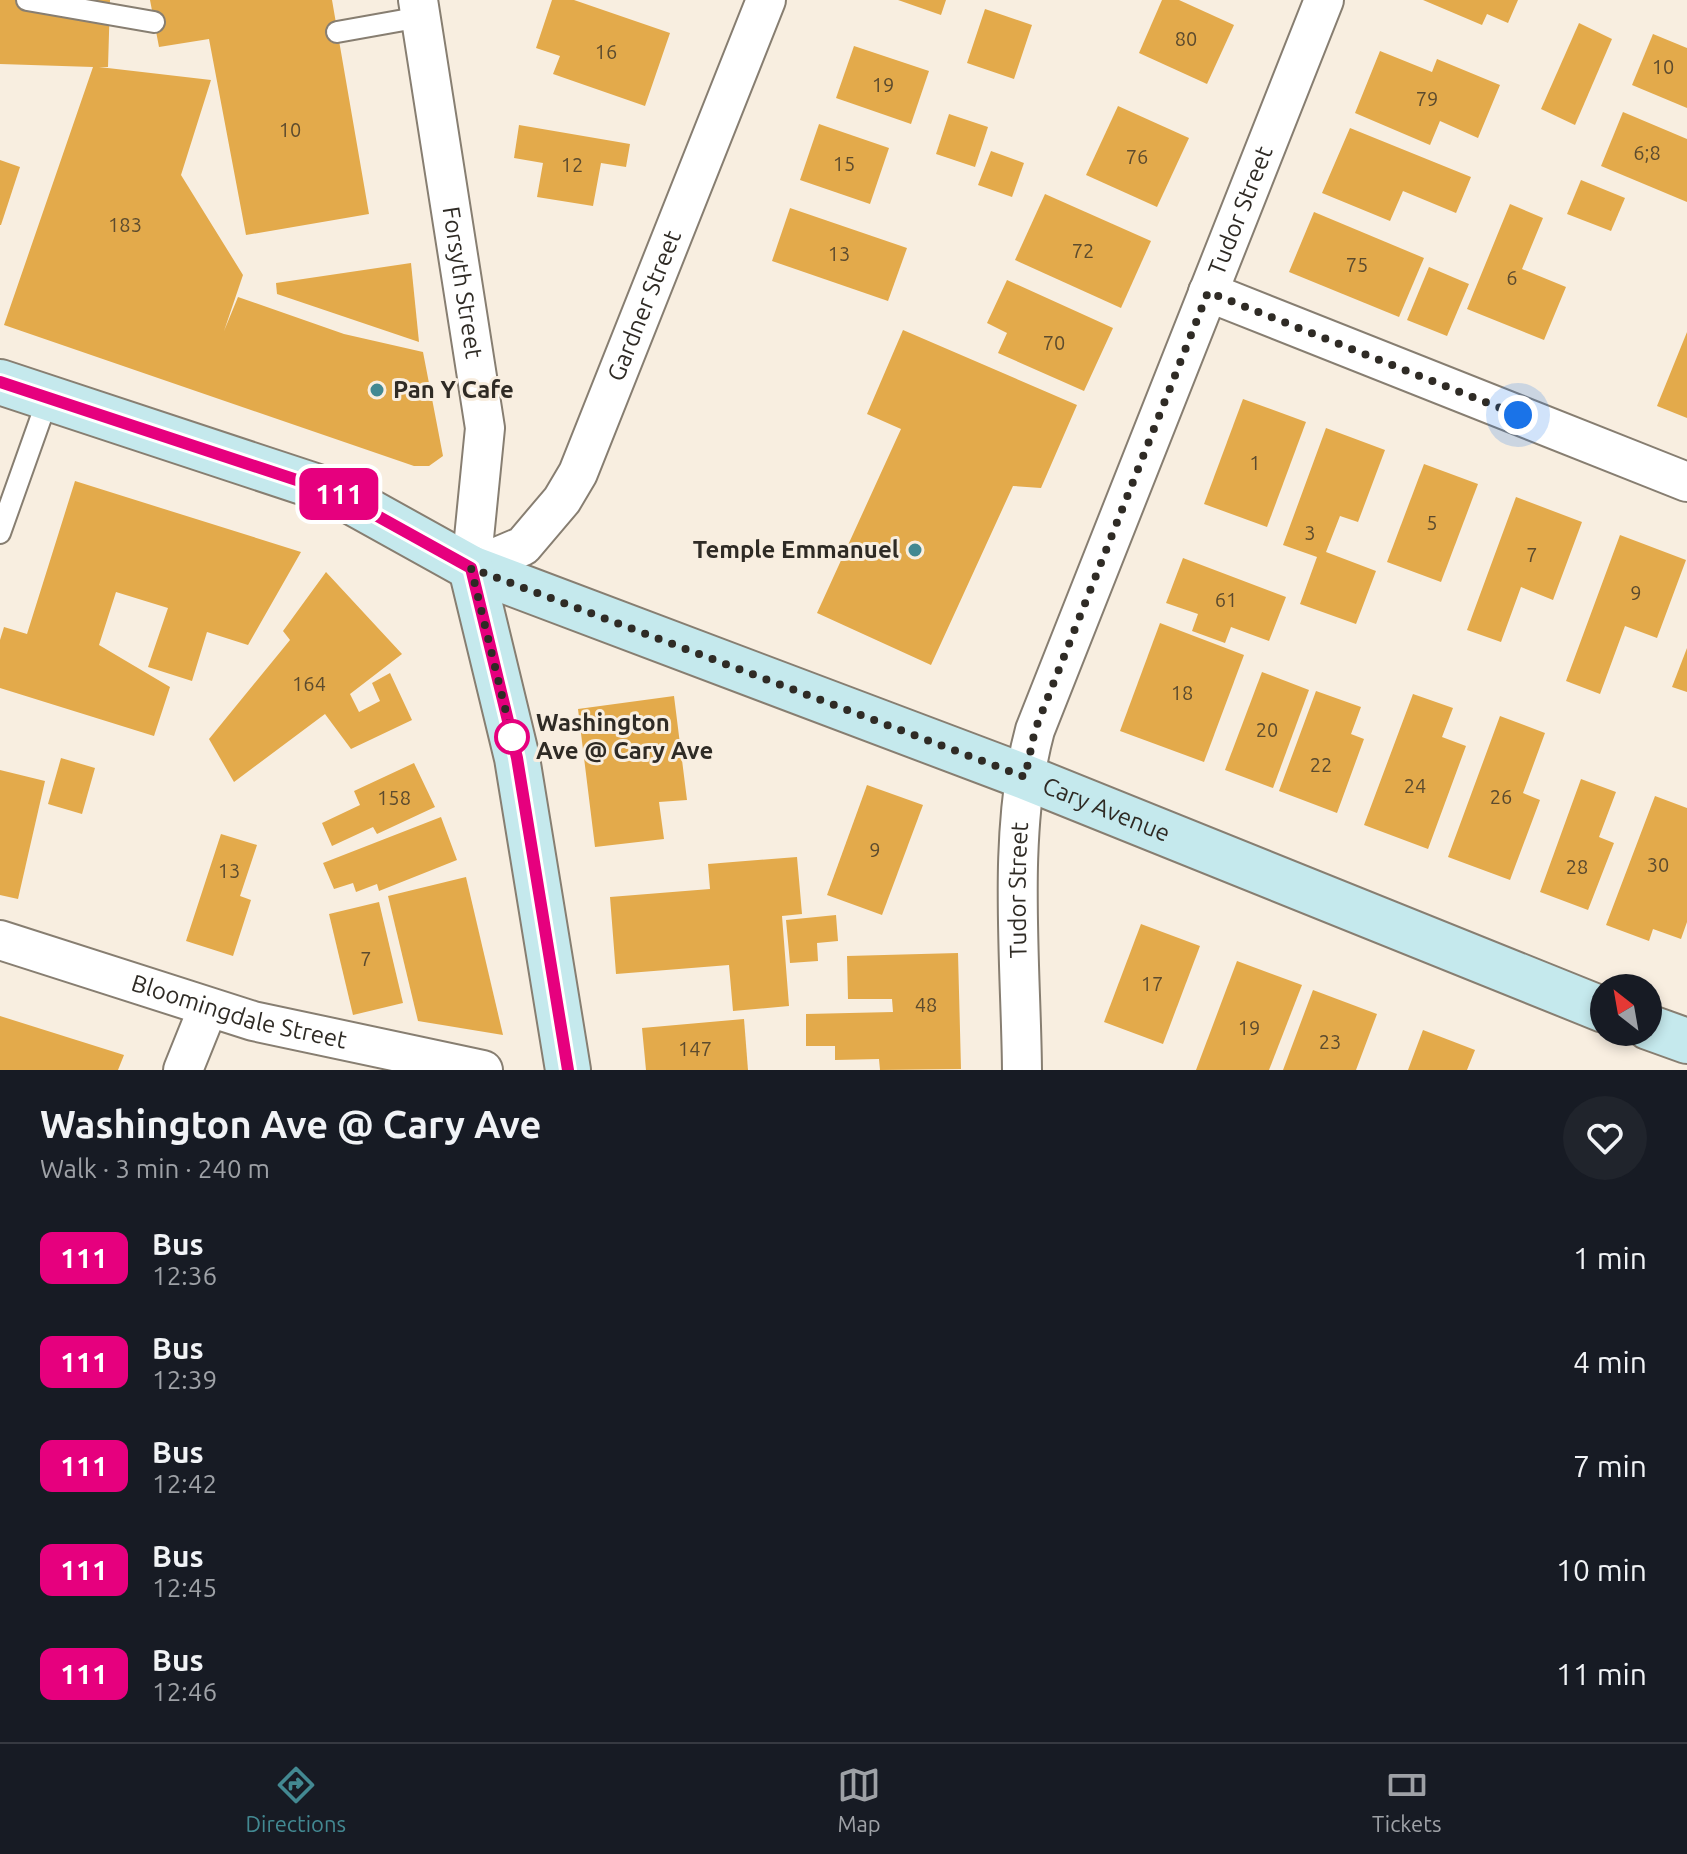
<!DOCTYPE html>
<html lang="en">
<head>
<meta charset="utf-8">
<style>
	:root { --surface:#171b24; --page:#20242c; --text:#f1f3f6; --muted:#9ea1a6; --line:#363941; --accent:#438992 }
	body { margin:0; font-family:Ubuntu,sans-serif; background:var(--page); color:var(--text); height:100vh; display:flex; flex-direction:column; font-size:30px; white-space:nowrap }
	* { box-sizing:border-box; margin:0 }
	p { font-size:26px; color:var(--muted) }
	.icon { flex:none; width:44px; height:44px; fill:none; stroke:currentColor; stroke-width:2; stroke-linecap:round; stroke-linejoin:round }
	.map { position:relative; height:1070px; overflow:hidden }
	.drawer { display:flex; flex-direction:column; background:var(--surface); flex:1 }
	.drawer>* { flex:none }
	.badge { padding:0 16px; border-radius:12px; font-size:28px; line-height:52px }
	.needle { width:52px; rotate:329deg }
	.tools { position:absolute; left:1590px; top:974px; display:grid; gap:16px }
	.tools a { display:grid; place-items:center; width:72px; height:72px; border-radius:50%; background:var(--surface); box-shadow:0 4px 12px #0003; font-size:40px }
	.you { position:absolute; width:40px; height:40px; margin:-20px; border:6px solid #fff; border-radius:50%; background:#1a73e8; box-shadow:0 0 0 12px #1a73e833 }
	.map>.badge { position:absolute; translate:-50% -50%; box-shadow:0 0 0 4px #fff }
	.round { display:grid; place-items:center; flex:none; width:84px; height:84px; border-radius:42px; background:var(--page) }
	.summary { display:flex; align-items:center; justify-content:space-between; height:136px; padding:0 40px }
	h1 { font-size:38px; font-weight:700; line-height:60px }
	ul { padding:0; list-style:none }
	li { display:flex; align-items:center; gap:24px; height:104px; padding:0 40px }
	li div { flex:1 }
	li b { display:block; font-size:30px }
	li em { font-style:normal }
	li .badge { min-width:88px; font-weight:700; text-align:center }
	.tab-bar { display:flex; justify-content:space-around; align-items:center; height:112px; border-top:2px solid var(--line); background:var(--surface); font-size:22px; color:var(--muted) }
	.tab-bar a { display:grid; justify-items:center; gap:4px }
	.tab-bar .on { color:var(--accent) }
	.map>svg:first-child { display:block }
	.building { fill:#e3aa4b }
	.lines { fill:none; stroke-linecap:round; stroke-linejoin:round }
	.lane-casing { stroke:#877e71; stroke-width:24 }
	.street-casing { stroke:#877e71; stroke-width:42 }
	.secondary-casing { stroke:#877e71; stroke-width:48 }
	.lane { stroke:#fff; stroke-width:20 }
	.street { stroke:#fff; stroke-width:38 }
	.secondary { stroke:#c5e9ed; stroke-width:44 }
	.line-casing { stroke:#fff; stroke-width:18 }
	.line { stroke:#e6007e; stroke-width:12 }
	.walk { stroke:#2f2b25; stroke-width:8; stroke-dasharray:0 14.4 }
	.poi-dot { fill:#438992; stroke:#f8eee0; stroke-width:3 }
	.stop-dot { fill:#fff; stroke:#e6007e; stroke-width:4 }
	.labels { text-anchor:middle; stroke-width:6; stroke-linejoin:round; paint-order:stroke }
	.number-label { font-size:20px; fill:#5c4b2e }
	.street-label { font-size:24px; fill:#2f2b25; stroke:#f8eee0 }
	.poi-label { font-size:24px; font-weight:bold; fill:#2f2b25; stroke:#f8eee0; text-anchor:start }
	.stop-label { font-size:24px; font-weight:bold; fill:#2f2b25; stroke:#f8eee0; text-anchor:start }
</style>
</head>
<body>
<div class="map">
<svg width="1687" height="1070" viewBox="0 0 1687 1070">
	<rect width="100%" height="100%" fill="#f8eee0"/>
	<g class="building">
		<polygon points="0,0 110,0 108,67 99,67 211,80 181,175 243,275 224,331 238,297 344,334 423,352 443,456 429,466 414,466 4,325 93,67 0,64"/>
		<polygon points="150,0 332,0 369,214 246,235 209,39 159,47"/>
		<polygon points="552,0 574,0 670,33 645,106 553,74 560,56 536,48"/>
		<polygon points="898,0 946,0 941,15"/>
		<polygon points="1162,0 1179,0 1234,25 1207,84 1139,53"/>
		<polygon points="1423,0 1518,0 1508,23 1487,14 1482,25"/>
		<polygon points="985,9 1032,25 1014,79 967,63"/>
		<polygon points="1579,23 1612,39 1575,125 1541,109"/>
		<polygon points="1653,34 1687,48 1687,108 1632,85"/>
		<polygon points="854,46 929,71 911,124 836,98"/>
		<polygon points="1380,51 1432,72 1437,59 1500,85 1478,138 1440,121 1430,145 1355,113"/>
		<polygon points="1118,106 1189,138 1157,207 1086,175"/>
		<polygon points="1623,112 1687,139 1687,202 1601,166"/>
		<polygon points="949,114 988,127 975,167 936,154"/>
		<polygon points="819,124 889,148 870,204 800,180"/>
		<polygon points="519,125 630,144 626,167 601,163 593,206 537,197 543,163 514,158"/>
		<polygon points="1350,128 1471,177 1456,213 1403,191 1390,221 1322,193"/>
		<polygon points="991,151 1024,163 1012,197 978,185"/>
		<polygon points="0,160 20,167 1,225 0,225"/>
		<polygon points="1581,180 1625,198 1611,231 1567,214"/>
		<polygon points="1045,194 1151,241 1121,308 1015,260"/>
		<polygon points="1510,204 1543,218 1522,269 1566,287 1544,340 1467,309"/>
		<polygon points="790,208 907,248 888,301 772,261"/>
		<polygon points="1314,212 1424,258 1399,317 1289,272"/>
		<polygon points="411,263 419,342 277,294 276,283"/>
		<polygon points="1429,267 1469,284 1447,336 1407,320"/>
		<polygon points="1007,280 1113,328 1084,391 998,353 1007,333 987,323"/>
		<polygon points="903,330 1077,405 1041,488 1013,486 931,665 817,613 901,429 867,414"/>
		<polygon points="1687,332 1687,418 1657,406"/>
		<polygon points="1243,399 1306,422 1267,527 1204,504"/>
		<polygon points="1326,428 1385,450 1358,522 1340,516 1326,552 1376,571 1356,624 1300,604 1317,557 1283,545"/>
		<polygon points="1424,464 1478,484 1441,582 1387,562"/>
		<polygon points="75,481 301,552 248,645 207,632 192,681 148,667 168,608 116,592 99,645 170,687 154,736 0,688 0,640 4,627 27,634"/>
		<polygon points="1516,497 1582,522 1553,600 1521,587 1501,642 1467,630"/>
		<polygon points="1620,535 1686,560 1657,638 1625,626 1600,694 1566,681"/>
		<polygon points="1183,558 1286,597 1269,641 1231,627 1225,643 1192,631 1198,614 1166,603"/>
		<polygon points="326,572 402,654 350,694 359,712 380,701 372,683 390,673 412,720 351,749 325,714 234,782 209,739 290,640 283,631"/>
		<polygon points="1160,623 1244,655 1204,762 1120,731"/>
		<polygon points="1687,648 1687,692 1672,687"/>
		<polygon points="1262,672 1309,690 1273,788 1225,770"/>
		<polygon points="1316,691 1361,707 1351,734 1364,739 1337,813 1279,791"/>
		<polygon points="1413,694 1453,708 1442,737 1466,746 1428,849 1364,825"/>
		<polygon points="674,696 687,800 659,802 664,839 595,847 578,709"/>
		<polygon points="1500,716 1545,733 1523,793 1540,800 1510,880 1448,857"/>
		<polygon points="61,758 95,768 82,814 48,804"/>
		<polygon points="414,763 435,807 377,834 373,827 332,846 322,823 360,805 354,791"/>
		<polygon points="0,770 45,781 18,899 0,895"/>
		<polygon points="1581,779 1616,792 1599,837 1614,843 1588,910 1540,892"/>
		<polygon points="867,785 923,805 882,915 827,895"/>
		<polygon points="1655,796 1687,808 1687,922 1681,939 1653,929 1649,941 1606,925"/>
		<polygon points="441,817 457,860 379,891 377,884 356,892 353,883 334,889 323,863"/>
		<polygon points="221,834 257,845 240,896 251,900 233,956 186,941"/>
		<polygon points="797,857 802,914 782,916 789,1006 733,1011 729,965 616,974 610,897 710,889 708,864"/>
		<polygon points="466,877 503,1035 418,1021 388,896"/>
		<polygon points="379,902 403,1003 353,1015 329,914"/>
		<polygon points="836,915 838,941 817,943 818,961 790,963 786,920"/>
		<polygon points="1141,924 1200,946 1163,1044 1104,1022"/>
		<polygon points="958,953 961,1069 880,1070 879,1059 835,1060 835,1046 806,1046 806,1014 893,1012 892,999 848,999 847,956"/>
		<polygon points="1237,961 1302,985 1269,1070 1196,1070"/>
		<polygon points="1313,990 1377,1014 1356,1070 1283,1070"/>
		<polygon points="0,1016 124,1055 118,1070 0,1070"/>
		<polygon points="744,1019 748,1070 646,1070 642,1028"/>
		<polygon points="1423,1030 1475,1050 1467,1070 1408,1070"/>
	</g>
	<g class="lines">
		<g class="lane-casing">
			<g id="lane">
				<polyline points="27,0 154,22"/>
				<polyline points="337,32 421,17"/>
				<polyline points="0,533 48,398"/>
			</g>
		</g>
		<g class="street-casing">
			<g id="street">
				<path id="s1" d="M418,0L485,428L471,568L523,546L562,500L578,473L766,0"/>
				<polyline points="1208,292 1687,482"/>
				<path id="s2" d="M0,940L253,1021L483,1070"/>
				<polyline points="183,1070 208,1008"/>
				<path id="s3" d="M1022,1070C1021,964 1007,832 1035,730L1324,0"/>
			</g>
		</g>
		<g class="secondary-casing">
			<g id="secondary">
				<path id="s4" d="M0,382L336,493L471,568L1025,777L1604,1010"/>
				<polyline points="471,568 517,758 568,1070"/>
				<polyline points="1648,1027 1687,1041"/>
			</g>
		</g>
		<use href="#lane" class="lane"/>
		<use href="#street" class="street"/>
		<use href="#secondary" class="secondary"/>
	</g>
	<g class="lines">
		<g class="line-casing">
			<polyline id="line" points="0,382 336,493 471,568 517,758 568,1070"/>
		</g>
		<use href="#line" class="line"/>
		<polyline class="walk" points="512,737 471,568 1025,777 1035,730 1208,292 1518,415"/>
	</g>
	<g class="poi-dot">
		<circle cx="377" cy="390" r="8"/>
		<circle cx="915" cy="550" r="8"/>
	</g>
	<circle class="stop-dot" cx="512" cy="737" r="16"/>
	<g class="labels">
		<g class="number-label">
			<text x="1186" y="46">80</text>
			<text x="606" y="59">16</text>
			<text x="1663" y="74">10</text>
			<text x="883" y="92">19</text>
			<text x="1427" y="106">79</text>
			<text x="290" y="137">10</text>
			<text x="1647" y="160">6;8</text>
			<text x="1137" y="164">76</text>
			<text x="844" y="171">15</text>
			<text x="572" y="172">12</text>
			<text x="125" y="232">183</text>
			<text x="1083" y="258">72</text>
			<text x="839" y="261">13</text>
			<text x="1357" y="272">75</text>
			<text x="1512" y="285">6</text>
			<text x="1054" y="350">70</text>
			<text x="1255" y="470">1</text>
			<text x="1432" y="530">5</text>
			<text x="1310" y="540">3</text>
			<text x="1532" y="562">7</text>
			<text x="1636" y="600">9</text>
			<text x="1226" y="607">61</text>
			<text x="309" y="691">164</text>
			<text x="1182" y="700">18</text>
			<text x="1267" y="737">20</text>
			<text x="1321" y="772">22</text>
			<text x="1415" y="793">24</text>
			<text x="1501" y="804">26</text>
			<text x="394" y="805">158</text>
			<text x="875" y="857">9</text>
			<text x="1658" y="872">30</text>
			<text x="1577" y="874">28</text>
			<text x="229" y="878">13</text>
			<text x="366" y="966">7</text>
			<text x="1152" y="991">17</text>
			<text x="926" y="1012">48</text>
			<text x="1249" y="1035">19</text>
			<text x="1330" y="1049">23</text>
			<text x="695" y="1056">147</text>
		</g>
		<g class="street-label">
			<text dy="8" stroke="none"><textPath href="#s3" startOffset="900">Tudor Street</textPath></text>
			<text dy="8" stroke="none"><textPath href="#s1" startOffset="286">Forsyth Street</textPath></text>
			<text dy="8" stroke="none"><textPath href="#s1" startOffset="902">Gardner Street</textPath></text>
			<text dy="8" stroke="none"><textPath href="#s4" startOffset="1188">Cary Avenue</textPath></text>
			<text dy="8" stroke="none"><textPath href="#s3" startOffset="180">Tudor Street</textPath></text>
			<text dy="8" stroke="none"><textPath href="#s2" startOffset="250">Bloomingdale Street</textPath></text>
		</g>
		<g class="poi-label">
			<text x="393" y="398">Pan Y Cafe</text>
			<text x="899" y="558" text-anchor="end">Temple Emmanuel</text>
		</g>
		<g class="stop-label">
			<text x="536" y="731">Washington<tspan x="536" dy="28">Ave @ Cary Ave</tspan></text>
		</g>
	</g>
</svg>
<div class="tools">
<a><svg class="needle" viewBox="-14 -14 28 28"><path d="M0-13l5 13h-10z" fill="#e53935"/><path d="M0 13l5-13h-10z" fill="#9ea1a6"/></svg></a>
</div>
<div class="you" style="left:1518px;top:415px"></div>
<b class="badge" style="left:339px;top:494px;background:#e6007e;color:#fff">111</b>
</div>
<section class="drawer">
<div class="summary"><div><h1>Washington Ave @ Cary Ave</h1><p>Walk · 3 min · 240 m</p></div><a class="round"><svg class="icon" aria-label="heart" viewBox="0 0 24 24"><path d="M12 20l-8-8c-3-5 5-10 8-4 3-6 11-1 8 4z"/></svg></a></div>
<ul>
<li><span class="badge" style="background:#e6007e;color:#fff">111</span><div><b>Bus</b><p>12:36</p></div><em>1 min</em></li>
<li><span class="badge" style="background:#e6007e;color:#fff">111</span><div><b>Bus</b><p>12:39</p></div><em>4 min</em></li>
<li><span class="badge" style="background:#e6007e;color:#fff">111</span><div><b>Bus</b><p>12:42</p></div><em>7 min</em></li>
<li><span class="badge" style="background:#e6007e;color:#fff">111</span><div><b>Bus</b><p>12:45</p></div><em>10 min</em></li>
<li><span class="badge" style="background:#e6007e;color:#fff">111</span><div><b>Bus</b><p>12:46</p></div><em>11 min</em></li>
</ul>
</section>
<nav class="tab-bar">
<a class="on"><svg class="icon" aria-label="directions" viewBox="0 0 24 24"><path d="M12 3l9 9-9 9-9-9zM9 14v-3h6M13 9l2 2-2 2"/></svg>Directions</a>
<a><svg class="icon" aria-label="map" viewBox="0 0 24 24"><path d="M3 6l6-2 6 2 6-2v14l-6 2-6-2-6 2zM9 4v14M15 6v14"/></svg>Map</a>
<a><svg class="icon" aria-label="tickets" viewBox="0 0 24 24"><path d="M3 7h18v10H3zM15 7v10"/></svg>Tickets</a>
</nav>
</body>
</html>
